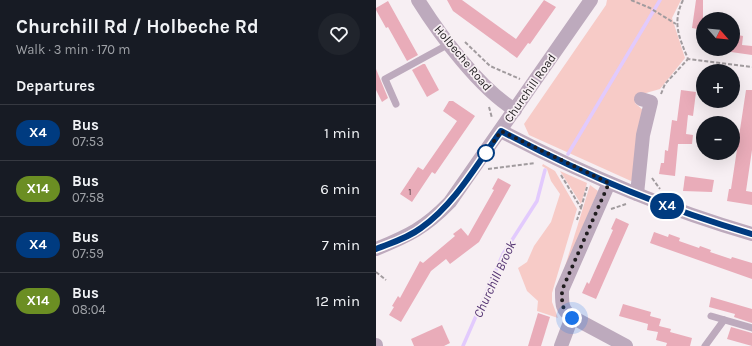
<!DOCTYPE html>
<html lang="en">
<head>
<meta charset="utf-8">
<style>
	:root { --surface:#171b24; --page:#20242c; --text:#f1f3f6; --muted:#9ea1a6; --line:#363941 }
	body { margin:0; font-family:Karla,sans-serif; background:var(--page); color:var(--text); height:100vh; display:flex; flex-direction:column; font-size:15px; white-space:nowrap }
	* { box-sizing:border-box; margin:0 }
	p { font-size:13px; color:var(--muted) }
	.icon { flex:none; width:22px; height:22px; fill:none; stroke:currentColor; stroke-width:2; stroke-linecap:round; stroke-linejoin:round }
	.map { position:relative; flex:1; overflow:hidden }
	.details { display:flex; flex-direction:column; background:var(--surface); width:376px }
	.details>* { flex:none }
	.badge { padding:0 8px; border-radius:13px; font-size:14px; line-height:26px }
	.needle { width:26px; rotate:117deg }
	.controls { position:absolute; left:320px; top:12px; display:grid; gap:8px }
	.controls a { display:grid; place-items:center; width:44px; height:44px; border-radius:50%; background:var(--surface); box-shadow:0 4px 16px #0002; font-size:20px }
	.you { position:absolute; width:20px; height:20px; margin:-10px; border:3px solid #fff; border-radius:50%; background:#1a73e8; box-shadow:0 0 0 6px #1a73e833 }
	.map>.badge { position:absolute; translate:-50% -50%; box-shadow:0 0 0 2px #fff }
	h2 { padding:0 16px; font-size:15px; line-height:36px }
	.round { display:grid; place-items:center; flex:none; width:42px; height:42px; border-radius:21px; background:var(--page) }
	.summary { display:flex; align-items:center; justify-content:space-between; height:68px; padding:0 16px }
	h1 { font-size:19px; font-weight:700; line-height:30px }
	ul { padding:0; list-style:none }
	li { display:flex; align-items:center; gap:12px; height:56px; padding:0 16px; border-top:1px solid var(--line) }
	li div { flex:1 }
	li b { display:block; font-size:15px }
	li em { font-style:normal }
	li .badge { min-width:44px; font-weight:700; text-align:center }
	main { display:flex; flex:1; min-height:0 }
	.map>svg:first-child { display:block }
	.green { fill:#f7cbc7 }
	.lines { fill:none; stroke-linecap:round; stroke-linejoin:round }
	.stream { stroke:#e2cafd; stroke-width:3.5 }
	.building { fill:#e9acb9 }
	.path { stroke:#a19b9e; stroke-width:2; stroke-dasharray:4 2; stroke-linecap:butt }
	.service { stroke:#bdaabd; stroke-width:7 }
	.minor { stroke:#bdaabd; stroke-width:14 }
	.line-casing { stroke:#fff; stroke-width:9 }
	.line { stroke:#003b80; stroke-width:6 }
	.walk { stroke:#201d1f; stroke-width:4; stroke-dasharray:0 7.2 }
	.stop-dot { fill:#fff; stroke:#003b80; stroke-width:2 }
	.labels { text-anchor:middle; stroke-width:3.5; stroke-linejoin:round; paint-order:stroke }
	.number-label { font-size:10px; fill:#524146 }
	.street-label { font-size:12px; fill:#201d1f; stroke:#f7eff3 }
	.water-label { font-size:13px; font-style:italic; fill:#583875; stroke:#f7eff3 }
</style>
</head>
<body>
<main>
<section class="details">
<div class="summary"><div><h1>Churchill Rd / Holbeche Rd</h1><p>Walk · 3 min · 170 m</p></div><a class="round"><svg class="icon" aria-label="heart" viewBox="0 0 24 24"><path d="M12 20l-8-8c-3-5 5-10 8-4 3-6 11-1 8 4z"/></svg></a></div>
<h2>Departures</h2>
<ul>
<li><span class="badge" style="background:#003b80;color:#fff">X4</span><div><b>Bus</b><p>07:53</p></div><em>1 min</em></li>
<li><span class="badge" style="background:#6b8e23;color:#fff">X14</span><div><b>Bus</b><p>07:58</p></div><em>6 min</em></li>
<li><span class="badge" style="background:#003b80;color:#fff">X4</span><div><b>Bus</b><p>07:59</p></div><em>7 min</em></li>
<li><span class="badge" style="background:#6b8e23;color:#fff">X14</span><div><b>Bus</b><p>08:04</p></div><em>12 min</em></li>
</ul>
</section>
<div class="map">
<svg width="376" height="346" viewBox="0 0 376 346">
	<rect width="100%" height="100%" fill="#f7eff3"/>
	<g class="green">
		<polygon points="231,0 305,0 296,18 309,58 284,89 263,95 259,103 268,111 259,178 255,181 153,135 148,124 230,5"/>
		<polygon points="167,164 179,171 201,209 176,293 176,302 182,318 161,311 162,301 151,291 142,268 151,262 158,246 175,222 184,194 175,181 171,169 166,166"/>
		<polygon points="184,171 211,183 205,204"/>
		<polygon points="214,185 222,191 187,273"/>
	</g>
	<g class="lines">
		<g class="stream">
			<polyline points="192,154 284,0"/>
			<polyline points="87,346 127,254 161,201 169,170"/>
		</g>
	</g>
	<g class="building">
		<polygon points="71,0 86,0 140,39 168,0 180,7 154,44 152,43 141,58 77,11"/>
		<polygon points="320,0 327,0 327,30 316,28"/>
		<polygon points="12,1 42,55 31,61 12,27 10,28 0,10 0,8"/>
		<polygon points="357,34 367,36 366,45 376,46 376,55 355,52"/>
		<polygon points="47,64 49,64 63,90 51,97 36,70"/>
		<polygon points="0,69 12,98 6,102 0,90"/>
		<polygon points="305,90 320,92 317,116 312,115 310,134 317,135 316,144 302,144 299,176 283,174 285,163 288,163 289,150 292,151 296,120 301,121"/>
		<polygon points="370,90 376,90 376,150 370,191 376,192 376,205 351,201 353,189 355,189"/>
		<polygon points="73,101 77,101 99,116 59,174 56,172 36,202 24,194 42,167 47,170 81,121 67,111"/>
		<polygon points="309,176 338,180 336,192 307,191"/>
		<polygon points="122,178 135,185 103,242 74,264 70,259 55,271 25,322 13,315 18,307 16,306 22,296 24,298 44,261 47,263 79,236 77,234 85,228 92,236 118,190 116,189"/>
		<polygon points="240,218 253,224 220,299 206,293 211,282 213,284 237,230 235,229"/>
		<polygon points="278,232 292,237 293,234 304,238 303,241 323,248 324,246 335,250 334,252 355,259 356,257 376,263 376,279 274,243"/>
		<polygon points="335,297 376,309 376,323 358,317 359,314 333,307"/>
		<polygon points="247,304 275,312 274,316 285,319 283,326 295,329 294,332 316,338 314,346 290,346 291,343 280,340 282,332 271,330 272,324 243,316"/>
		<polygon points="162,313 174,317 165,346 152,346"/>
		<polygon points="66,325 74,343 68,346 38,346 35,339"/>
		<polygon points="355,327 376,333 376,346 351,339"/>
	</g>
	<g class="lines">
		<g class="path">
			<polyline points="255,0 274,8 300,24"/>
			<path d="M307,0C296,23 303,37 312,59L376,67"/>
			<polyline points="89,42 114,66 144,79"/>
			<polyline points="285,94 289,84 312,59"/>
			<polyline points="113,107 116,118"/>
			<polyline points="112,169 159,163"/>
			<polyline points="185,175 205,208 201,220"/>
			<polyline points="276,178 284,189"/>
			<polyline points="205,208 211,187"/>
			<polyline points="235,209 250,204"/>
			<polyline points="0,272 10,280"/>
		</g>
		<g class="service">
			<polyline points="20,104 9,79 73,44"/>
			<polyline points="335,316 376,328"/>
			<polyline points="329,346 348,320"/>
		</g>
		<g class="minor">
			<path d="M42,0C64,35 103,88 139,110"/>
			<path d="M125,131C205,173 289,209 376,234"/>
			<path d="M233,183L186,290C186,302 185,310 196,317L250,346"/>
			<polyline points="261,194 267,135 275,102 265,99"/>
			<path d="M0,249C32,236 49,228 74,202L215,0"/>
			<polyline points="0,345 0,346"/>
			<polyline points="185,346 196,317"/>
		</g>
	</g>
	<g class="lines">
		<g class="line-casing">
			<path id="line" d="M0,249C15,243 32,238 45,228C79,204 101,164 125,131C204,173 289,209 376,234"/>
		</g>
		<use href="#line" class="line"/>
		<path class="walk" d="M110,153L125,131L233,183L186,290C186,302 185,310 196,318"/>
	</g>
	<circle class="stop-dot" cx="110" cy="153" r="8"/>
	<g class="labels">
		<g class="number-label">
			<text x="34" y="195">1</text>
		</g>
		<g class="street-label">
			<text transform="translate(87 58) rotate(50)" y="4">Holbeche Road</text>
			<text transform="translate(154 88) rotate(-55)" y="4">Churchill Road</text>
		</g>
		<g class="water-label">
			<text transform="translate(118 279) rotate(-65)" y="5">Churchill Brook</text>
		</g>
	</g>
</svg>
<div class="controls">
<a><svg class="needle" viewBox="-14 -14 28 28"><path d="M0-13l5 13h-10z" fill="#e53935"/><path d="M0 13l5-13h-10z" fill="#9ea1a6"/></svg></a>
<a>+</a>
<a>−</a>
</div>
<div class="you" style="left:196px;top:318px"></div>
<b class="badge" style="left:291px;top:206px;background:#003b80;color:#fff">X4</b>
</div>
</main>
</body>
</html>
